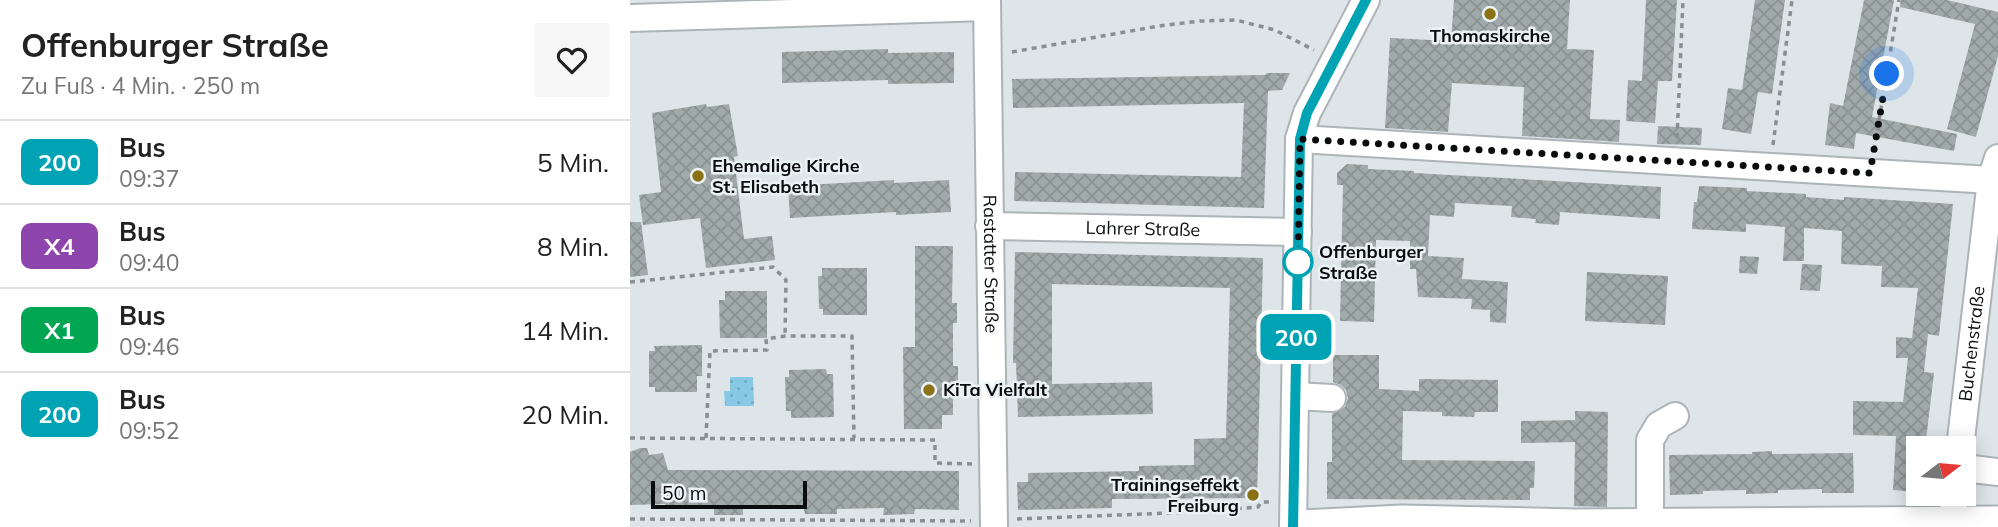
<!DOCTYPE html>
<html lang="de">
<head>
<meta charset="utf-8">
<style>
	:root { --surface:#fff; --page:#f6f6f6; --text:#222; --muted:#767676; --line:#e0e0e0 }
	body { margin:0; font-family:Mulish,sans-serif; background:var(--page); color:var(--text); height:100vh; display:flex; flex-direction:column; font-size:26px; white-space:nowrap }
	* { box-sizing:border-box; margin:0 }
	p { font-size:23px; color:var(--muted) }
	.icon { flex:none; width:38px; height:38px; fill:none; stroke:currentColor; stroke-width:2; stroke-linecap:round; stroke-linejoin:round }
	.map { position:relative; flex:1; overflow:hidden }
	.side { display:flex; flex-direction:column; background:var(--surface); width:630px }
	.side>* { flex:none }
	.badge { padding:0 14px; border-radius:10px; font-size:24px; line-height:46px }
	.needle { width:46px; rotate:74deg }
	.buttons { position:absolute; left:1276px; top:436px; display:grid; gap:14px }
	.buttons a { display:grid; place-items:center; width:70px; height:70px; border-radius:0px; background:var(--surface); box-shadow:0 4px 18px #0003; font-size:35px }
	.scale { position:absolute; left:21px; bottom:18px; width:156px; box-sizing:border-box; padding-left:7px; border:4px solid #0a0c0d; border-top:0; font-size:19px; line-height:24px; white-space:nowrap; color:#0a0c0d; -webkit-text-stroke:5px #eaf2f6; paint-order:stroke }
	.you { position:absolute; width:35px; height:35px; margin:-18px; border:5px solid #fff; border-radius:50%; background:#1a73e8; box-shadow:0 0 0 10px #1a73e833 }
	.map>.badge { position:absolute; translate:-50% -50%; box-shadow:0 0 0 4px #fff }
	.round { display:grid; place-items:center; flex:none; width:74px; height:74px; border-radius:0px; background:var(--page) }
	.summary { display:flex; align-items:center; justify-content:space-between; height:119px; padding:0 21px }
	h1 { font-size:33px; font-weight:700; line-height:52px }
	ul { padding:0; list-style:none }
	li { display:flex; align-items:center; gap:21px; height:84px; padding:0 21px; border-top:2px solid var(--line) }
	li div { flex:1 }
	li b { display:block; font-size:26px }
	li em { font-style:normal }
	li .badge { min-width:77px; font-weight:700; text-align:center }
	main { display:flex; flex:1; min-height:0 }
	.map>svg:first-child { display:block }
	.park { fill:url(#park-dots) }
	.building { fill:url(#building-cross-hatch) }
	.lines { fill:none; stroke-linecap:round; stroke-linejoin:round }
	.minor-casing { stroke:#acb4b7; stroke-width:30 }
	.major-casing { stroke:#acb4b7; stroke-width:37 }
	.path { stroke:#898e91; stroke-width:3.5; stroke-dasharray:5 5; stroke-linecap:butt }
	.minor { stroke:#fff; stroke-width:26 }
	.major { stroke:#fff; stroke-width:33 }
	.line-casing { stroke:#fff; stroke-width:16 }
	.line { stroke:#00a3b4; stroke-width:10 }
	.walk { stroke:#0a0c0d; stroke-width:7; stroke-dasharray:0 12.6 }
	.poi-dot { fill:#8b7215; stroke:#eaf2f6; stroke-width:2.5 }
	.stop-dot { fill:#fff; stroke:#00a3b4; stroke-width:3.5 }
	.labels { text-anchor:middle; stroke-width:5; stroke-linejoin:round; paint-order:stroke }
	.poi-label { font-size:18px; font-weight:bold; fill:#0a0c0d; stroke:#eaf2f6; text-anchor:start }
	.street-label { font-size:18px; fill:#0a0c0d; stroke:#eaf2f6 }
	.stop-label { font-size:18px; font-weight:bold; fill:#0a0c0d; stroke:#eaf2f6; text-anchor:start }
</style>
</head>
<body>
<main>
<section class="side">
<div class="summary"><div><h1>Offenburger Straße</h1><p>Zu Fuß · 4 Min. · 250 m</p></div><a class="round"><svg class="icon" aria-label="heart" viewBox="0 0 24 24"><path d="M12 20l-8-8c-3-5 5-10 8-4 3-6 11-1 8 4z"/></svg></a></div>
<ul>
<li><span class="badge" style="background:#00a3b4;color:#fff">200</span><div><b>Bus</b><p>09:37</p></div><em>5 Min.</em></li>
<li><span class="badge" style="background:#8e44ad;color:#fff">X4</span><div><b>Bus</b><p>09:40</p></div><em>8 Min.</em></li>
<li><span class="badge" style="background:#00a651;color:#fff">X1</span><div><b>Bus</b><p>09:46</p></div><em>14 Min.</em></li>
<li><span class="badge" style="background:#00a3b4;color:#fff">200</span><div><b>Bus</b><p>09:52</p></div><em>20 Min.</em></li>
</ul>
</section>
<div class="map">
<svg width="1368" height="527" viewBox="0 0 1368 527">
	<defs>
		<pattern id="park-dots" width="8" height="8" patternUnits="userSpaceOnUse" patternTransform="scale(1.75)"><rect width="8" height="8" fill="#87c9e5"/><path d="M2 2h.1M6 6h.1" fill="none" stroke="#73abc3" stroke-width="1.8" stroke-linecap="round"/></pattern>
		<pattern id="building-cross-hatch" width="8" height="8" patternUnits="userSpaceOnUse" patternTransform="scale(1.75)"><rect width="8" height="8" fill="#a1aaaa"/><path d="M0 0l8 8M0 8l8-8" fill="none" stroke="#899191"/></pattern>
	</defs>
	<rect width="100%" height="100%" fill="#dde5e8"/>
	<polygon class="park" points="100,377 123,377 124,406 95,406 94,391 100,391"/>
	<g class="building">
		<polygon points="824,0 940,0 937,49 964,50 960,119 990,120 989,142 892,136 894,87 822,83 818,132 755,128 760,38 821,41"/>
		<polygon points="1016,0 1047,0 1042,81 1028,81 1025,123 996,121 998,80 1012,81"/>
		<polygon points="1125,0 1155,0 1142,94 1128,92 1121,134 1092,129 1098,88 1112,90"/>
		<polygon points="1234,0 1264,0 1242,117 1327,134 1324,151 1226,133 1224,149 1195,145 1200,103 1213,106"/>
		<polygon points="1271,0 1317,0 1368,12 1368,56 1346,137 1317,129 1345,24 1270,7"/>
		<polygon points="258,49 258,53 324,52 324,83 258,84 258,80 152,83 152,52"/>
		<polygon points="637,73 660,73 652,90 638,91 634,208 384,201 385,172 611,177 614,103 383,108 382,79 635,75"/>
		<polygon points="76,104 77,107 99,104 108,156 104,157 114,239 142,236 145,260 76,268 70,218 13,225 9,195 31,192 22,113"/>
		<polygon points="1028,126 1072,128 1071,145 1027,144"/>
		<polygon points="717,164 738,165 738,169 784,171 784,173 1031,187 1030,219 930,212 929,225 905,223 906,219 881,217 882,206 825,203 824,217 800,215 798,256 834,258 832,279 878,282 876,323 860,322 860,310 841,309 842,299 788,297 786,269 780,269 780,241 746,240 744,322 710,321 713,185 707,185 707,173"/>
		<polygon points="264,180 264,183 319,180 321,212 266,215 266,212 160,218 158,186"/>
		<polygon points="1069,186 1117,188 1117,191 1176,194 1176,197 1214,200 1214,197 1323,204 1309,336 1298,334 1294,372 1304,373 1295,448 1288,448 1288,492 1263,490 1266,436 1223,435 1223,401 1273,402 1278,358 1266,358 1266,337 1282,338 1288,288 1251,287 1252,266 1211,264 1212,231 1174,228 1174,261 1153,261 1155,227 1116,224 1116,232 1062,229 1064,202 1067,202"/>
		<polygon points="0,222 11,222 18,275 0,277"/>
		<polygon points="285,246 323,246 322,303 327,303 327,323 323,323 323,366 328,366 328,388 323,388 323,415 312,415 312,429 274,429 273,347 285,347"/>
		<polygon points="385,252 633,258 627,498 482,499 482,508 388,510 387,482 398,482 398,473 509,471 509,466 564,465 564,439 596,438 600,288 422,284 422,384 522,382 523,414 388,417 386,363 383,363"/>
		<polygon points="1110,256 1129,257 1127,274 1109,273"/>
		<polygon points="1172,264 1192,265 1190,291 1170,290"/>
		<polygon points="192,268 237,268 237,315 193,315 193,309 189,309 188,276 192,276"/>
		<polygon points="957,272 1038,276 1035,325 955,321"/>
		<polygon points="95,291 137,291 137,338 90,338 89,300 95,300"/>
		<polygon points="72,345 72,376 67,376 67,392 25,392 25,387 19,387 19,351 25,351 24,346"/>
		<polygon points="703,355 749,355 749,389 789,391 789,379 868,380 868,412 845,412 844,417 812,416 812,412 773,411 772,460 905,461 904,488 900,488 900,500 697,499 697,462 702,462 702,414 715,407 718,398 716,390 711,385 703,382"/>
		<polygon points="196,369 197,374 203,374 204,417 161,418 161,411 156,411 155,377 159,377 159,370"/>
		<polygon points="945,411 978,412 977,507 944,506 945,442 891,443 891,421 945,420"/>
		<polygon points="10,448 17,448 19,455 33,453 38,470 329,471 329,510 285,509 284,514 253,515 254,508 207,509 207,514 175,514 174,509 113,508 113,515 84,515 84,509 35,509 35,504 0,505 0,452"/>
		<polygon points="1142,451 1142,454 1223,453 1224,493 1192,493 1192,489 1148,490 1148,493 1116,494 1116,490 1073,491 1073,494 1040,495 1039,455 1122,454 1122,452"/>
	</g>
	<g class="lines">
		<g class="minor-casing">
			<g id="minor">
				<path id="s1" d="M357,0L364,527"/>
				<polyline points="0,18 357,7"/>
				<polyline points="669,139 1361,180"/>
				<path id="s2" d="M359,226L668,232"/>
				<polyline points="665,396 702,398"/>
				<path id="s3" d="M1330,448L1361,180L1368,158"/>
				<polyline points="1334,468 1368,472"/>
				<polyline points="1322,521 1325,494"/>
				<polyline points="1020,525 1020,440 1029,425 1045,416"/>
				<polyline points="663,527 669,139 677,113 736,0"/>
			</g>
		</g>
		<g class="major-casing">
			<polyline id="major" points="672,527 772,522 946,526 1368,523"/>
		</g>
		<g class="path">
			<polyline points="382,52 529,26 570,21 606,20 645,30 684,50"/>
			<polyline points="1047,138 1053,0"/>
			<polyline points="1143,145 1162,0"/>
			<polyline points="1244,150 1269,0"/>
			<polyline points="0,282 143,267 156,280 155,336"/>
			<polyline points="0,438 305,440 305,463 342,464"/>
			<polyline points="76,438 80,351 137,350 136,339 155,336 222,336 224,438"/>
			<polyline points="0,519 341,521"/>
			<polyline points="387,519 566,512 628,507 631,502 642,502"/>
		</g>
		<use href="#minor" class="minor"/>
		<use href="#major" class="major"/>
	</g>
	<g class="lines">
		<g class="line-casing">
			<polyline id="line" points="663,527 670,139 677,113 736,0"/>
		</g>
		<use href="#line" class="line"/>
		<polyline class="walk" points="668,262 670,139 1240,173 1257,74"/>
	</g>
	<g class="poi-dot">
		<circle cx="860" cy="14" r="7"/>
		<circle cx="68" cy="176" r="7"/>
		<circle cx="299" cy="390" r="7"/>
		<circle cx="623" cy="495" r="7"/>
	</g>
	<circle class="stop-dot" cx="668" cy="262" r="14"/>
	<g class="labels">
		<g class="poi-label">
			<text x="860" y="42" text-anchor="middle">Thomaskirche</text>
			<text x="82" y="172">Ehemalige Kirche<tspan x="82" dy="21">St. Elisabeth</tspan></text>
			<text x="313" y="396">KiTa Vielfalt</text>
			<text x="609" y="491" text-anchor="end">Trainingseffekt<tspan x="609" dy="21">Freiburg</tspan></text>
		</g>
		<g class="street-label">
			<text dy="6" stroke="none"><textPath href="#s2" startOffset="154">Lahrer Straße</textPath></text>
			<text dy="6" stroke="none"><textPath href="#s1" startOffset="264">Rastatter Straße</textPath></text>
			<text dy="6" stroke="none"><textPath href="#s3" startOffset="105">Buchenstraße</textPath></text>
		</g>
		<g class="stop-label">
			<text x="689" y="258">Offenburger<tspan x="689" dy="21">Straße</tspan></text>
		</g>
	</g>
</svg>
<div class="buttons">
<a><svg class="needle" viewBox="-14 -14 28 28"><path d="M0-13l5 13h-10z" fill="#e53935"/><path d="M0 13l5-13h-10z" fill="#767676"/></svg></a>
</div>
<div class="scale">50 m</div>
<div class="you" style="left:1257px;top:74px"></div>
<b class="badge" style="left:666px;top:337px;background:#00a3b4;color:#fff">200</b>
</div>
</main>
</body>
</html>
